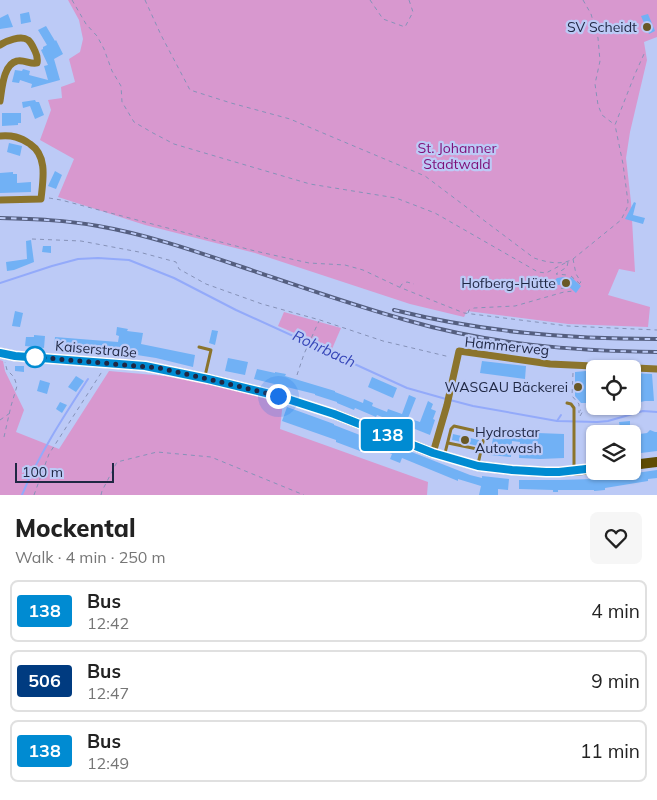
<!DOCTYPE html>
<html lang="en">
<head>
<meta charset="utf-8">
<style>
	:root { --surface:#fff; --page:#f6f6f6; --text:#222; --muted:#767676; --line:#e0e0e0 }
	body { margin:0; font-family:Mulish,sans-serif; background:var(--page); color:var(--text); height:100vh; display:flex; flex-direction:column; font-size:19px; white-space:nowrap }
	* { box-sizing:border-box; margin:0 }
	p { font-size:16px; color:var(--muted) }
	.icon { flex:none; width:28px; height:28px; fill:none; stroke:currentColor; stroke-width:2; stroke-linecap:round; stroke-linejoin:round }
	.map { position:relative; height:495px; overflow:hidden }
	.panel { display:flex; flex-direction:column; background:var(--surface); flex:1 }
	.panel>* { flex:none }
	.badge { padding:0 10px; border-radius:4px; font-size:18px; line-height:32px }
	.fabs { position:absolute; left:586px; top:360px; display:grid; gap:10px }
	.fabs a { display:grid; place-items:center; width:55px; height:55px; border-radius:8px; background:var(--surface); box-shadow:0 1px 4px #0004; font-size:25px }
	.scale { position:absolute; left:15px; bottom:12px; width:99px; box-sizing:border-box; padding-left:5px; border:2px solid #1f2743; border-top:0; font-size:14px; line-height:18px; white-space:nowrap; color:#1f2743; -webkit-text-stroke:4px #bccaf6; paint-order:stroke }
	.you { position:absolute; width:25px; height:25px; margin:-12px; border:4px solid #fff; border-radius:50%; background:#1a73e8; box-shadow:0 0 0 8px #1a73e833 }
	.map>.badge { position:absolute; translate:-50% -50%; box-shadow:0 0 0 2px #fff }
	.round { display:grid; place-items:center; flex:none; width:52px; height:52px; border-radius:8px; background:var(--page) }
	.overview { display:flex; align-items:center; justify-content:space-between; height:85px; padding:0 15px }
	h1 { font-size:24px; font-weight:800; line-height:38px }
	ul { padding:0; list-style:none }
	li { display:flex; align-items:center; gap:15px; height:62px; margin:0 10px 8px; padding:0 5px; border:2px solid var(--line); border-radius:8px }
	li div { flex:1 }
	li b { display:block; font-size:19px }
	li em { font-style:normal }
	li .badge { min-width:55px; font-weight:700; text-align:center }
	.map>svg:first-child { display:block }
	.green { fill:#d898cf }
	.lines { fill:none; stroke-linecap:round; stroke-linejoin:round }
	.stream { stroke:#93aafa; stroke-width:2 }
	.building { fill:#71b1f5 }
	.path { stroke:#8692b8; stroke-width:1; stroke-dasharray:4 4; stroke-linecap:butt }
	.lane { stroke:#8b742c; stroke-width:3 }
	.street { stroke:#8b742c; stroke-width:7 }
	.secondary { stroke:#5f4c03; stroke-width:10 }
	.rail-casing { stroke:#545e7f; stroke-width:4 }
	.rail { stroke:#bccaf6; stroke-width:2; stroke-dasharray:5.5; stroke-linecap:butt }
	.line-casing { stroke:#fff; stroke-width:11 }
	.line { stroke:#008bd2; stroke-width:8 }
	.walk { stroke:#1f2743; stroke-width:5; stroke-dasharray:0 9 }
	.poi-dot { fill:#695826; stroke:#bccaf6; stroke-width:2 }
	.stop-dot { fill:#fff; stroke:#008bd2; stroke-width:2.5 }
	.labels { text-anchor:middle; stroke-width:4.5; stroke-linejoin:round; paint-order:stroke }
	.poi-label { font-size:14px; fill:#1f2743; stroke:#bccaf6; text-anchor:end }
	.park-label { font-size:14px; fill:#7e0f78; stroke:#bccaf6 }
	.street-label { font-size:14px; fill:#1f2743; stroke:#bccaf6 }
	.water-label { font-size:15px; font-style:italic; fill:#3646b8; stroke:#bccaf6 }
</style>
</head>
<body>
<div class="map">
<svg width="657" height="495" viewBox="0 0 657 495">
	<rect width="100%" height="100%" fill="#bccaf6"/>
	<g class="green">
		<polygon points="68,0 657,0 657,37 644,42 647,60 630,132 626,158 631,202 635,272 619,269 608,295 650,307 648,327 568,324 467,311 464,317 410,304 255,253 145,225 58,197 74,159 40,140 51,110 48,100 62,98 61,87 75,82 69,59 80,52 83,39 79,20"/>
		<polygon points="284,312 341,328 332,349 278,326"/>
		<polygon points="0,360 3,361 5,371 24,410 16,432 59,449 109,371 188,378 283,401 280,429 428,482 427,495 0,495"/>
	</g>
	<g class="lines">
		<g class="stream">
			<polyline points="0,283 52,266 78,259 98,258 129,260 174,278 236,310 407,388 446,399"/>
			<polyline points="450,400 473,406 557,421 597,422 608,421 643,411 657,412"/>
			<polyline points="557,421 561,415"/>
			<path d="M22,495C39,454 64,416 88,379"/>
		</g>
	</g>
	<g class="building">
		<polygon points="29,12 31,22 21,24 20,14"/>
		<polygon points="8,14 13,27 0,29 0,18"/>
		<polygon points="648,14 655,31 649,34 641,16"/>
		<polygon points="46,26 55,41 56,40 63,54 54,59 60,80 31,88 32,84 20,80 19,83 12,82 15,70 22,71 23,69 30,71 29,75 48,80 44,66 48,65 41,50 43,49 43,47 47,45 38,30"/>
		<polygon points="35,100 36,102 39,102 44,115 35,119 30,106 23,108 22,102"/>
		<polygon points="2,113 21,113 21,123 18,123 18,125 2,126"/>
		<polygon points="9,143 22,146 20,156 7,152"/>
		<polygon points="55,171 62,175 56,189 48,186"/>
		<polygon points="13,172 13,174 17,174 17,183 31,182 31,192 0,193 0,173"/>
		<polygon points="634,202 636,203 633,215 645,218 643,224 625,219"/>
		<polygon points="31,240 34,262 14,270 7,271 6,262 27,259 26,241"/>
		<polygon points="43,246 51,246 51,253 42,252"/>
		<polygon points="564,277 567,280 571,277 581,286 576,293 566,284 558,285 554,281 557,278"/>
		<polygon points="15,311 23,313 20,327 12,326"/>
		<polygon points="117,327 128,329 127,331 143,333 141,344 195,355 193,367 156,358 118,352 118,354 54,349 55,337 118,342 119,336 116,335"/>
		<polygon points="212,330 218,331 215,345 209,343"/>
		<polygon points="34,335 45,336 44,348 25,346 26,337 34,337"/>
		<polygon points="228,358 248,362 245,375 225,371"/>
		<polygon points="482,361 526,366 525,379 480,373"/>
		<polygon points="15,366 24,366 24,372 15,371"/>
		<polygon points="257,369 275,373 275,372 286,374 285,376 335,391 335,392 363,403 364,399 373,403 372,406 387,412 388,409 402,414 409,395 416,398 408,418 420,422 428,401 433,404 431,409 436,411 433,419 435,420 430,435 395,421 395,422 377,415 376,417 355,408 354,410 337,403 337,402 315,395 315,394 254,379"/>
		<polygon points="586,371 595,371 595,403 581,403 575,396 575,372"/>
		<polygon points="632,373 652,374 654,401 645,401 632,404"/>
		<polygon points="76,376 84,381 76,392 68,387"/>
		<polygon points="372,377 397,388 393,398 368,387"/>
		<polygon points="40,380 50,383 47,394 37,391"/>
		<polygon points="60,402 67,405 62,413 56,409"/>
		<polygon points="287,407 334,424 334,425 365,437 360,451 336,442 336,440 282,421"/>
		<polygon points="630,421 630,428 620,428 619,422"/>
		<polygon points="650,430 655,432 657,432 657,451 633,454 632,435 647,433"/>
		<polygon points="511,432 564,434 564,458 540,459 519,458 520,442 512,441 511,457 490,455 493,438 510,439"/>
		<polygon points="453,434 479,440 478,446 452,440"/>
		<polygon points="376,438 470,475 482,478 482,476 509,479 508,490 498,489 498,495 479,495 481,486 458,479 458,481 402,458 400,463 390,459 392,454 373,447"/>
		<polygon points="657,470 657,478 648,479 648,481 605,488 605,490 594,491 594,490 558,490 558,492 553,492 553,490 519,489 519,480 560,480 594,479"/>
	</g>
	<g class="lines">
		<g class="path">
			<polyline points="72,0 86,24 97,36 104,49 112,71 121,86 122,102 134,122 153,133 174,144 310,184 396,198 435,213 538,272 546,273 567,262"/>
			<path d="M145,0L161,35L190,90L231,103L290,119L330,136L425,176L534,258C546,262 561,266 573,259L621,220L627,208L628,202L623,164L615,125L635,74L644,54"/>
			<polyline points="370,0 383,19 405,27 413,12 409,0"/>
			<polyline points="583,0 591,14 598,38 600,61 595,84 598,105 602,115 615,125"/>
			<polyline points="49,198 61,200 255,251 309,263 345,265 363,270 399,287 464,313 568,326 657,330"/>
			<polyline points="32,239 81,241 139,252 176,262 179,269 206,284 262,304 320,320 383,341 450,357"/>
			<polyline points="573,259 576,274 581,282 580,283"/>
			<polyline points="568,262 567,267 556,274 567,275 567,280 571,276 580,284"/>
			<polyline points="400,287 402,284 407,282 414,284"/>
			<polyline points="553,289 565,288 567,291"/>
			<polyline points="468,313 469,310 474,308 515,306 564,292 574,291"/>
			<polyline points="573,373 572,396 579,404 579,413"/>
			<polyline points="297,375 304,354 319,321"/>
			<polyline points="580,416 583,411 580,410"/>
			<polyline points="0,420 10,413"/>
			<polyline points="4,437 11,406 17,386 14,377 7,370 5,362"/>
			<polyline points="34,495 49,454 103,370"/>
			<polyline points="101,495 102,491 117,462 157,452 211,457 304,495"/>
		</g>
		<g class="lane">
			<polyline points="199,347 211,350 205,376"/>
			<polyline points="567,403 571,404 574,408 574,470"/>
			<polyline points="448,443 482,450"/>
			<polyline points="445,453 451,429 454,426 485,433 478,464"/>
		</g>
		<g class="street">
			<path d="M0,45C6,41 21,35 28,40C31,42 33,47 35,51C37,55 38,58 37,63C31,65 24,59 17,61C3,64 2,90 0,101"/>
			<path d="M0,136C12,135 20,137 30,144C48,156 43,180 41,199L0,200"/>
			<polyline points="433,453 447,405 459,351 550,364 657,369"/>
		</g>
		<g class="secondary">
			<polyline points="0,353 15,356 145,366 208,379 278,396 334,414 433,453 478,466 512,470 546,472 559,472 595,469"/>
			<polyline points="632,465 657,462"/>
		</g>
		<g class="rail-casing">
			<g id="rail">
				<path d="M0,218C33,219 66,220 98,226C144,234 189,249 233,264C290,283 348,304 406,320C488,344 572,351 657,352"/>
				<path d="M394,310C483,332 566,339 657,339"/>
			</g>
		</g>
		<use href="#rail" class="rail"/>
	</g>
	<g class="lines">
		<g class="line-casing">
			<polyline id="line" points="0,353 15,356 145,366 208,379 278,396 334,414 433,453 478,466 512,470 546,472 559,472 595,468"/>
		</g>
		<use href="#line" class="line"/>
		<polyline class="walk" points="35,357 159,368 208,379 278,396"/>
	</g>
	<g class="poi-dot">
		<circle cx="647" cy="27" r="5"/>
		<circle cx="566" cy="283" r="5"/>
		<circle cx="578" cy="387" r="5"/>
		<circle cx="465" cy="440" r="5"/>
	</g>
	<circle class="stop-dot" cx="35" cy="357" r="10"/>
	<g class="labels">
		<g class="poi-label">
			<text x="637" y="32">SV Scheidt</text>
			<text x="556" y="288">Hofberg-Hütte</text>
			<text x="568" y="392">WASGAU Bäckerei</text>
			<text x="475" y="437" text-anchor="start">Hydrostar<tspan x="475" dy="16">Autowash</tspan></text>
		</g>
		<g class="park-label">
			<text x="457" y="153">St. Johanner<tspan x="457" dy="16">Stadtwald</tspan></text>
		</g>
		<g class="street-label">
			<text transform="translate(507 346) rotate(6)" y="5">Hammerweg</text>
			<text transform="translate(96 349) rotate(5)" y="5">Kaiserstraße</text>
		</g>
		<g class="water-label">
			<text transform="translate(324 349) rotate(25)" y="5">Rohrbach</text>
		</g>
	</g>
</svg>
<div class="fabs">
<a><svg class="icon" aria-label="locate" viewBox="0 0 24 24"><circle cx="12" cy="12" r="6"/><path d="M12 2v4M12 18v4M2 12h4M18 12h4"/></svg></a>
<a><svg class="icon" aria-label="layers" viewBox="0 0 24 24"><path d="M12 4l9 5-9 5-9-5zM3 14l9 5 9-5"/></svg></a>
</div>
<div class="scale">100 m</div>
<div class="you" style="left:278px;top:396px"></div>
<b class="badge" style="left:387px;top:435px;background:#008bd2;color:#fff">138</b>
</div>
<section class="panel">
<div class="overview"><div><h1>Mockental</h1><p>Walk · 4 min · 250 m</p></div><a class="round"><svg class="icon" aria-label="heart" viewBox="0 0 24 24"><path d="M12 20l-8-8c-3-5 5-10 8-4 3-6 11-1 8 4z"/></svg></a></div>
<ul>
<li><span class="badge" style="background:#008bd2;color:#fff">138</span><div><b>Bus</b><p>12:42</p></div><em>4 min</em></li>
<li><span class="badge" style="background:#003b80;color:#fff">506</span><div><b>Bus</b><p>12:47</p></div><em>9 min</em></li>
<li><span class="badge" style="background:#008bd2;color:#fff">138</span><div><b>Bus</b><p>12:49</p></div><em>11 min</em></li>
</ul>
</section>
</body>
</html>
